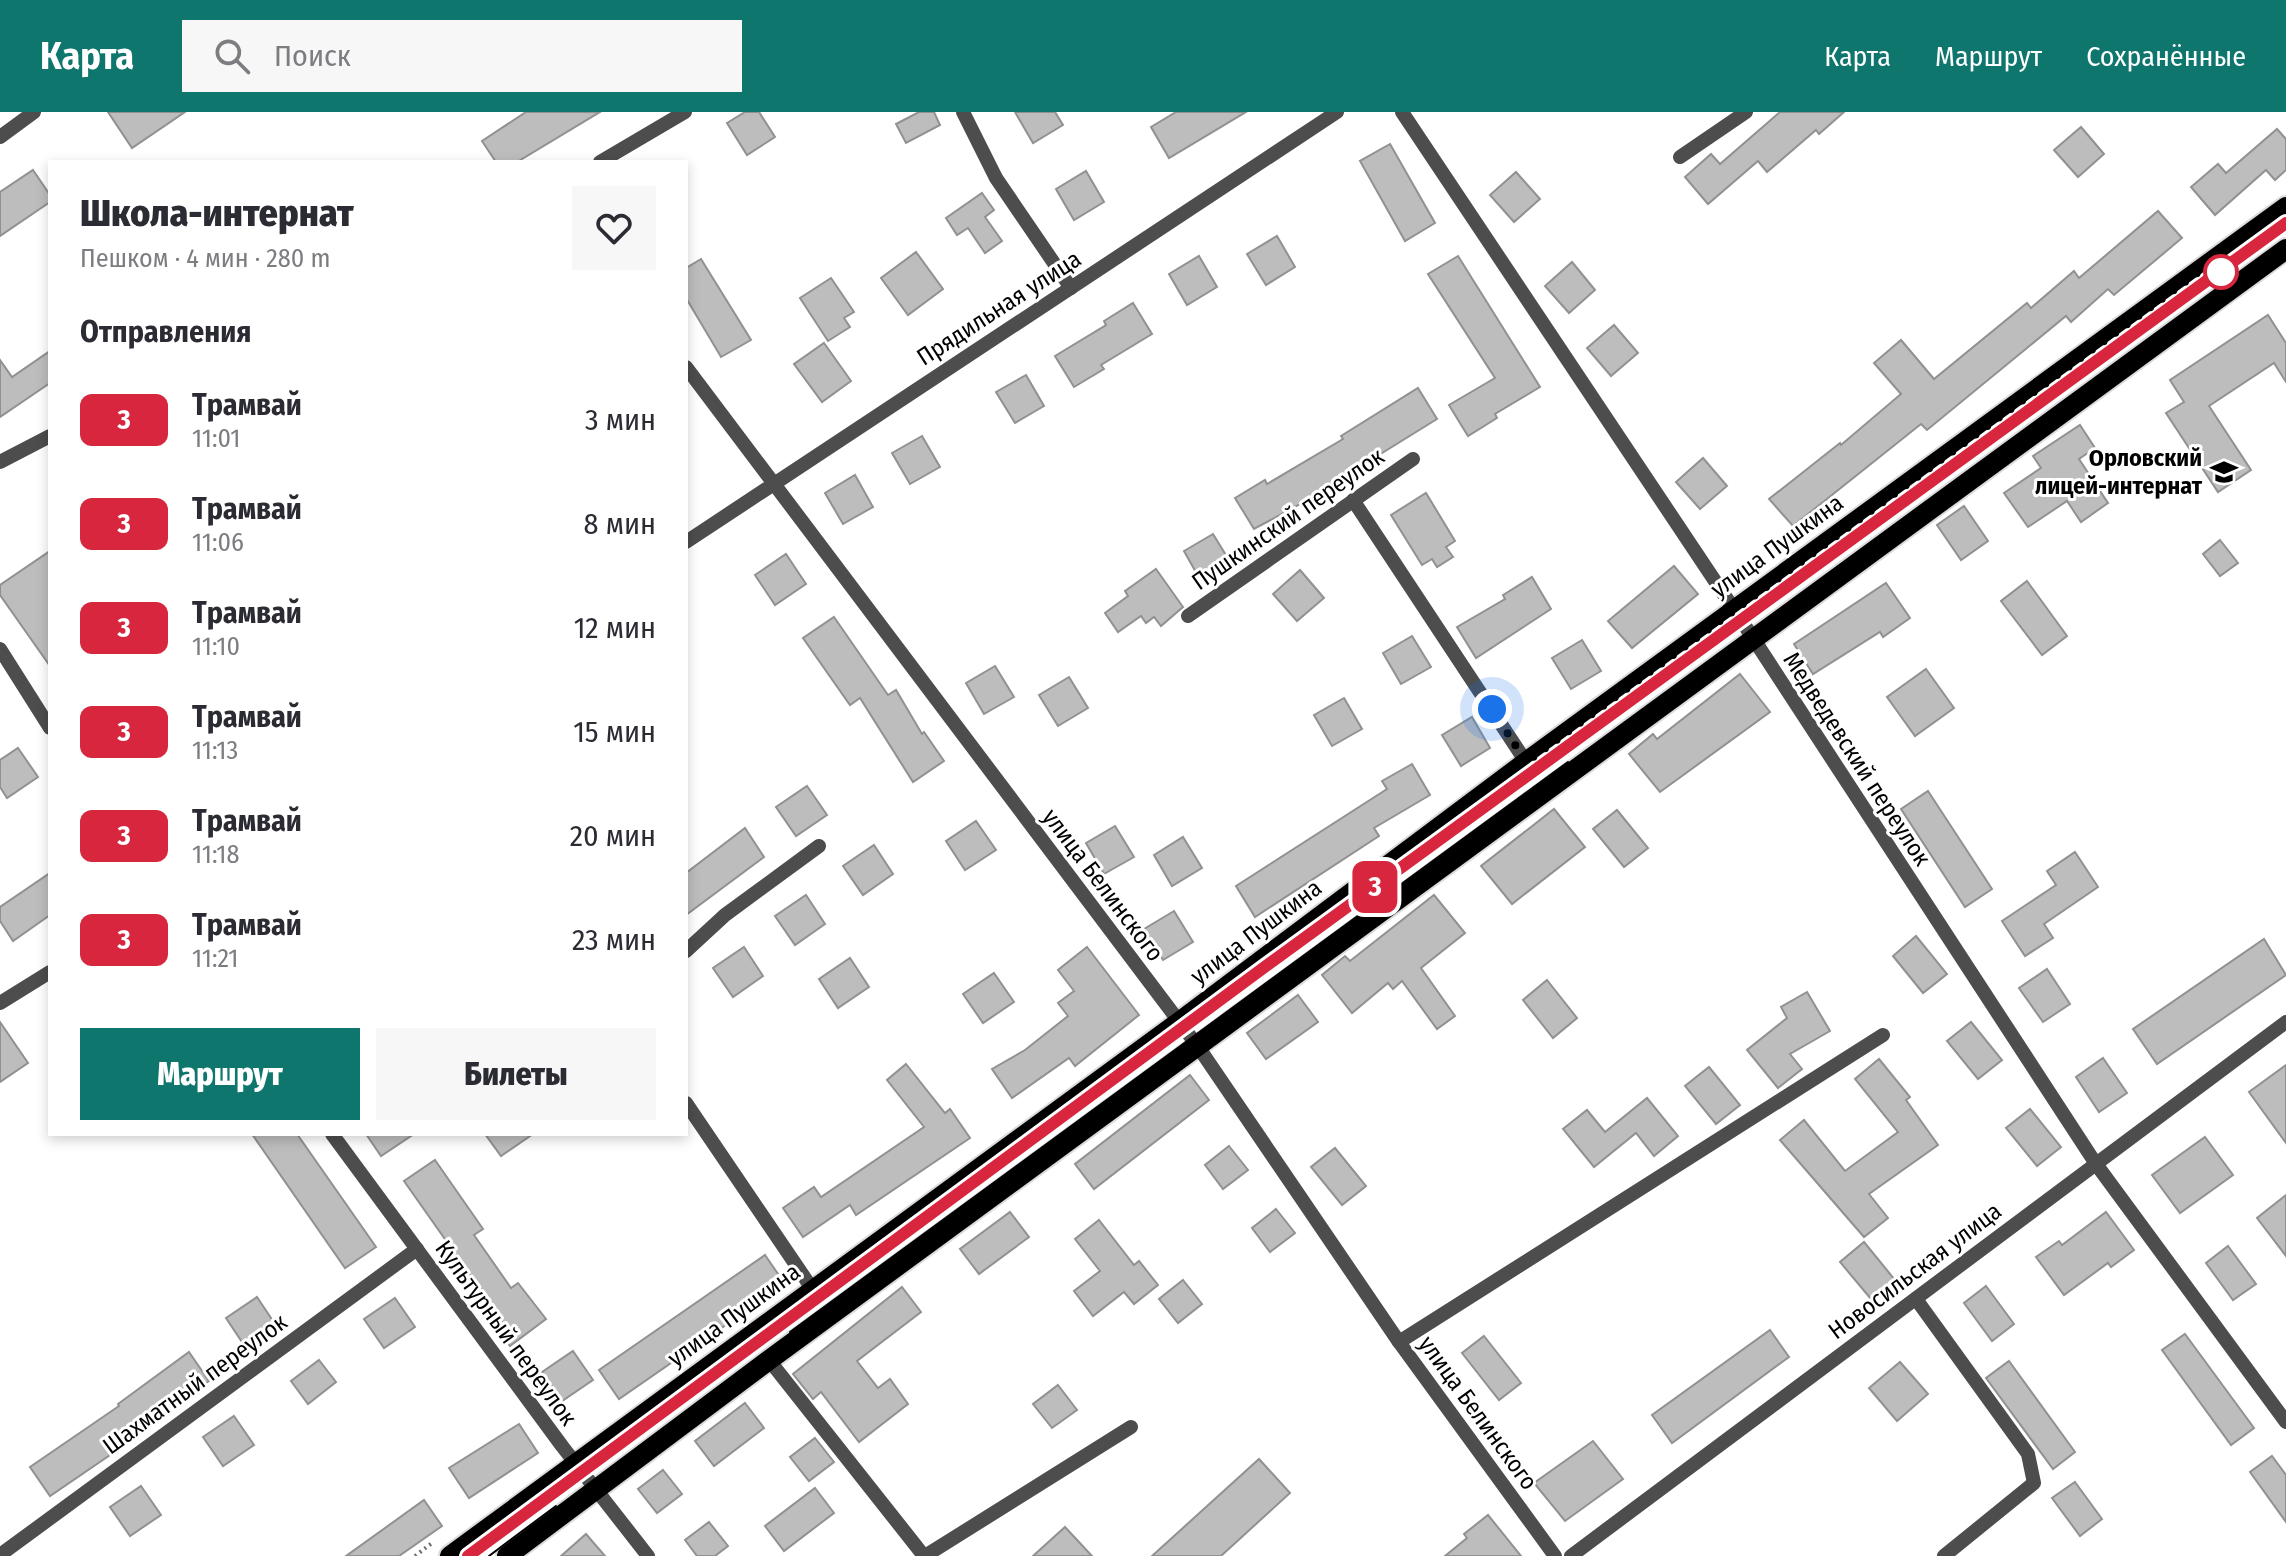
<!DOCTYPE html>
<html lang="ru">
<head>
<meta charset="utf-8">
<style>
	:root { --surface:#fff; --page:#f7f7f7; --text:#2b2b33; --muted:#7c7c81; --accent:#0f766e }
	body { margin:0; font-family:"Fira Sans Condensed",sans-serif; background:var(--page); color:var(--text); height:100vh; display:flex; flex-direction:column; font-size:30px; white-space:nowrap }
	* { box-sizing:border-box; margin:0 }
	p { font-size:26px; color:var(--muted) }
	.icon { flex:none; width:44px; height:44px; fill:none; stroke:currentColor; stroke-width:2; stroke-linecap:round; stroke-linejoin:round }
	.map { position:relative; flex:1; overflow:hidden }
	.details { position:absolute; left:48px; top:48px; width:640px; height:976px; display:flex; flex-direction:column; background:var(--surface); border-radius:0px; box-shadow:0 4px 12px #0003 }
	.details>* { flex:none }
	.badge { padding:0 16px; border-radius:12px; font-size:28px; line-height:52px }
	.you { position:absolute; width:40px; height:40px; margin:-20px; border:6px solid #fff; border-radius:50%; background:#1a73e8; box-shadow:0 0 0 12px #1a73e833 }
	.map>.badge { position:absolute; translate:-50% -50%; box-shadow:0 0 0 4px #fff }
	h2 { padding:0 32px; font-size:30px; line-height:72px }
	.round { display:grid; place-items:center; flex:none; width:84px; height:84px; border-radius:0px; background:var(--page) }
	.overview { display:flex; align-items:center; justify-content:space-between; height:136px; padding:0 32px }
	h1 { font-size:38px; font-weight:800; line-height:60px }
	.cta { display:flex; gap:16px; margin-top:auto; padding:16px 32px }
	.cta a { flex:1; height:92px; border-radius:0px; background:var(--accent); color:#fff; font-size:32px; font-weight:800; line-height:92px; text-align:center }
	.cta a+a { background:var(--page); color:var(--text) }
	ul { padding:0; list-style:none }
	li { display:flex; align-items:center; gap:24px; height:104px; padding:0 32px }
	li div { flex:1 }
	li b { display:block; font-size:30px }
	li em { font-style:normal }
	li .badge { min-width:88px; font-weight:700; text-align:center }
	header { display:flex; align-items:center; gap:48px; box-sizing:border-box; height:112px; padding:0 40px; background:var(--accent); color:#fff }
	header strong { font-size:38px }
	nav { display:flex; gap:44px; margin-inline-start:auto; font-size:28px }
	.search { width:560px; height:72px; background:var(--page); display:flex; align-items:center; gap:20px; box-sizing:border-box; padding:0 28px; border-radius:0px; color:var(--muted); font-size:30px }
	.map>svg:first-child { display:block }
	.building { fill:#bdbdbd; stroke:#919191; stroke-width:2 }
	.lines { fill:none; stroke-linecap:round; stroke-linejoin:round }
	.major-casing { stroke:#dbdbdb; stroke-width:24 }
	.path { stroke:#6f6f6f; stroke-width:4; stroke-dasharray:2 4; stroke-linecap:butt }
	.minor { stroke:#4d4d4d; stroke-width:14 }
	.major { stroke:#000; stroke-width:20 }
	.tram { stroke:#000; stroke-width:2 }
	.line-casing { stroke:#fff; stroke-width:18 }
	.line { stroke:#d7263d; stroke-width:12 }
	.walk { stroke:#000; stroke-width:8; stroke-dasharray:0 14.4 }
	.stop-dot { fill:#fff; stroke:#d7263d; stroke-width:4 }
	.labels { text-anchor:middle; stroke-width:6; stroke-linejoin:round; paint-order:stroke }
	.street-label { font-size:24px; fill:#000; stroke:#fff }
	.poi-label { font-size:24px; font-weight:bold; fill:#000; stroke:#fff; text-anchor:end }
</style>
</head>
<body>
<header>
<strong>Карта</strong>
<div class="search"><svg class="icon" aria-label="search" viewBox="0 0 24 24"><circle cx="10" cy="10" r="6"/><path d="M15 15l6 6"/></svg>Поиск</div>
<nav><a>Карта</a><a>Маршрут</a><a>Сохранённые</a></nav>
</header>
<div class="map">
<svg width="2286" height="1444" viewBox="0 0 2286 1444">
	<rect width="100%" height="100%" fill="#fff"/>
	<g class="building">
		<polygon points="108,0 185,0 132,36"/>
		<polygon points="526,0 600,0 517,50 496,50 482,29"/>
		<polygon points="745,0 759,0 775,25 747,43 727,11"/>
		<polygon points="919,0 934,0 940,13 906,31 896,12"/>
		<polygon points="1015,0 1055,0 1063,13 1033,31"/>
		<polygon points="1176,0 1246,0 1169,46 1151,15"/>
		<polygon points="1780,0 1844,0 1819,22 1816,18 1767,60 1758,49 1708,92 1685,65 1711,42 1720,52"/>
		<polygon points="2081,15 2104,42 2078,65 2054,38"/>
		<polygon points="2277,17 2286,27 2286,58 2275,68 2266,58 2215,103 2191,75 2218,52 2226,61"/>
		<polygon points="1390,32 1435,111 1405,129 1360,49"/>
		<polygon points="33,58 50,83 50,90 0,124 0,80"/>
		<polygon points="1086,59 1104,90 1074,108 1056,77"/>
		<polygon points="1516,60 1540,87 1514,110 1490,83"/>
		<polygon points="982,81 994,98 985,105 1002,129 985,141 968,116 957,123 946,106"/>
		<polygon points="2158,99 2182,126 2114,183 2108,177 2071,210 2066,204 1927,318 1921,312 1793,414 1769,387 1840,331 1841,333 1901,282 1874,251 1901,228 1934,267 2027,191 2031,196 2074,159 2079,166"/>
		<polygon points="1277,124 1295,155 1266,173 1247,142"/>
		<polygon points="916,140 943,177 908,203 881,166"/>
		<polygon points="1199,144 1217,175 1187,193 1169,162"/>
		<polygon points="1458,144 1540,275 1495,302 1497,306 1468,324 1449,293 1495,266 1428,162"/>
		<polygon points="701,147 751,228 721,245 686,186 686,156"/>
		<polygon points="1572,150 1595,178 1569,201 1545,174"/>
		<polygon points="831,166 854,200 844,206 850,215 828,229 800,186"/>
		<polygon points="1133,191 1152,222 1101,253 1104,257 1074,275 1055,244 1106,213 1104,209"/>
		<polygon points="2268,203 2286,231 2286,270 2274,251 2209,294 2251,358 2218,380 2166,301 2184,290 2170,268"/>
		<polygon points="1614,213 1638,241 1611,264 1587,236"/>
		<polygon points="824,231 851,269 822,290 794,252"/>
		<polygon points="50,239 50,271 0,305 0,248 12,265"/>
		<polygon points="1026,263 1044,294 1015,311 996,280"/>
		<polygon points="1418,276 1437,307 1337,369 1339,371 1254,417 1235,386 1265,368 1267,372 1343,327 1341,324"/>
		<polygon points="2080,313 2095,336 2079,347 2108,391 2081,410 2067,389 2028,415 2004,381 2041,356 2033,344"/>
		<polygon points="922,324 940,355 910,372 892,341"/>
		<polygon points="1703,346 1727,374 1700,397 1676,370"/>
		<polygon points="855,363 873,395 843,412 825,381"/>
		<polygon points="1426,381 1455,429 1446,435 1453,445 1437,455 1432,447 1422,453 1391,403"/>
		<polygon points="1964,394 1988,429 1961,448 1937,413"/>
		<polygon points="1213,422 1232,453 1202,471 1184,439"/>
		<polygon points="2220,428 2238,451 2220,464 2203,442"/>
		<polygon points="50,439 50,554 0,483 0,473"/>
		<polygon points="786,442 806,472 775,493 755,463"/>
		<polygon points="1674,454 1698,482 1632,536 1608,509"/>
		<polygon points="1156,457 1183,495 1161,514 1154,505 1146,511 1141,504 1118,520 1105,501 1128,484 1125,479"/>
		<polygon points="1300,458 1324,486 1297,509 1273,482"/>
		<polygon points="1532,465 1551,497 1476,546 1457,515 1505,487 1503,483"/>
		<polygon points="2027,469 2067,524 2042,543 2001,489"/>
		<polygon points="1886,471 1910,506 1883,525 1880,520 1813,562 1794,532"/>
		<polygon points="834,505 888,583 896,578 922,622 924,620 944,649 913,670 860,586 850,593 803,526"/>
		<polygon points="1412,524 1431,555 1401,572 1383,541"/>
		<polygon points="1582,528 1601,559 1571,577 1552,546"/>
		<polygon points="995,554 1014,585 984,602 966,571"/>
		<polygon points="1926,557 1954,596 1915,624 1887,585"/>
		<polygon points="1740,562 1770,600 1660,680 1629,642 1653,622 1657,627"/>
		<polygon points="1069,565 1088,596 1058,614 1039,583"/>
		<polygon points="1344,586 1362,617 1332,634 1314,603"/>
		<polygon points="1472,605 1490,636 1461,654 1442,623"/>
		<polygon points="18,636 38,665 7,686 0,675 0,648"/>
		<polygon points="1412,652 1430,683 1374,716 1379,724 1255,805 1236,774 1387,677 1382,669"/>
		<polygon points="807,674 827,703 796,724 776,695"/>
		<polygon points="1928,679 1992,777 1965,795 1901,697"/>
		<polygon points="1554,697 1585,735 1512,792 1481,754"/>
		<polygon points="1617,698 1648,736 1624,755 1593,717"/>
		<polygon points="976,709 996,738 965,758 946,729"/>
		<polygon points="1115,714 1134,745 1104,762 1086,731"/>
		<polygon points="745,716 764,745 686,803 686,761"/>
		<polygon points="1183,725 1202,756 1172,774 1154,743"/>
		<polygon points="874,733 893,762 863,783 843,754"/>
		<polygon points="2075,740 2098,775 2044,812 2053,826 2025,844 2002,809 2056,773 2047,759"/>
		<polygon points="50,761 50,803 13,829 0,809 0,795"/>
		<polygon points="806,783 825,812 795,833 775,804"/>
		<polygon points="1434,783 1465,821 1421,856 1455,904 1437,917 1402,869 1393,877 1388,871 1352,901 1322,863 1345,844 1350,849"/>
		<polygon points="1174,799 1193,830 1163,848 1144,817"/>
		<polygon points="1916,824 1947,862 1923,881 1893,844"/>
		<polygon points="2264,827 2286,863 2157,952 2133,917"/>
		<polygon points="744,835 763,864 733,885 713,856"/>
		<polygon points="1087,835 1139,903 1075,954 1069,946 1012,986 992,957 1025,938 1068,904 1058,891 1074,879 1058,858"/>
		<polygon points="850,846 869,875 838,896 819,867"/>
		<polygon points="2047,857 2070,892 2043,910 2019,876"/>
		<polygon points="994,861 1014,890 983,911 963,882"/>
		<polygon points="1547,868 1577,906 1553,926 1523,888"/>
		<polygon points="1807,880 1830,919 1790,942 1802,957 1778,976 1747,938 1787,906 1781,895"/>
		<polygon points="1298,883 1318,910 1266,947 1247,921"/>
		<polygon points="0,910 28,951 0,970"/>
		<polygon points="1971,910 2002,948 1978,967 1947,929"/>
		<polygon points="2103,946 2127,981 2099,1000 2076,965"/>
		<polygon points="1879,947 1910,985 1906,988 1938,1033 1869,1082 1888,1106 1864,1125 1780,1028 1804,1008 1845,1059 1898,1020 1855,967"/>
		<polygon points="906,952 945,1001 950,997 970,1026 856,1103 850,1093 803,1125 783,1096 814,1075 821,1085 924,1015 887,968"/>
		<polygon points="2286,953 2286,1031 2249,980"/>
		<polygon points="1709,955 1740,993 1716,1012 1685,974"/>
		<polygon points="1190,963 1209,988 1094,1077 1075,1052"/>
		<polygon points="1647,986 1678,1024 1654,1044 1636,1021 1594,1055 1563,1017 1587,998 1605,1020"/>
		<polygon points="2030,997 2061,1035 2037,1054 2006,1016"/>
		<polygon points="252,1022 297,1022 376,1135 345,1156"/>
		<polygon points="366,1022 414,1022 381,1044"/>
		<polygon points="485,1022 533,1022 501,1044"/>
		<polygon points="2205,1025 2233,1063 2180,1101 2152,1063"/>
		<polygon points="1229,1034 1248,1058 1223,1077 1205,1053"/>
		<polygon points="1335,1036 1366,1074 1342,1093 1311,1055"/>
		<polygon points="435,1048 483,1117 474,1123 511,1176 518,1171 546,1207 510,1234 483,1197 490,1191 404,1069"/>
		<polygon points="2286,1083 2286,1144 2257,1106"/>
		<polygon points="1276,1097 1295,1121 1270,1140 1252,1116"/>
		<polygon points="1010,1100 1029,1125 979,1162 960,1137"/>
		<polygon points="2106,1100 2134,1138 2111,1155 2108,1151 2064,1183 2036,1145 2059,1129 2062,1133"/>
		<polygon points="1099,1108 1134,1153 1139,1149 1158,1173 1134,1192 1124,1180 1093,1204 1074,1179 1100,1159 1075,1127"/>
		<polygon points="1864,1130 1895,1168 1871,1187 1840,1150"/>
		<polygon points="2228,1134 2256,1172 2233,1188 2206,1151"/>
		<polygon points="765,1143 785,1172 619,1287 599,1258"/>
		<polygon points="1183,1168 1202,1192 1178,1211 1159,1187"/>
		<polygon points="1986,1174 2014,1212 1992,1229 1964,1191"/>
		<polygon points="902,1175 921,1200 857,1249 878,1276 890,1267 908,1292 859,1330 821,1280 813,1287 793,1262"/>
		<polygon points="257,1185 277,1215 246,1236 226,1206"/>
		<polygon points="395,1186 415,1215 384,1236 364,1207"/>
		<polygon points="1770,1218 1789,1245 1672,1331 1652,1303"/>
		<polygon points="2185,1222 2254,1316 2231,1333 2162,1238"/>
		<polygon points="1484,1224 1521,1271 1499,1288 1462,1241"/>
		<polygon points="573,1239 593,1268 562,1289 542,1260"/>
		<polygon points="189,1240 209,1269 167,1297 132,1328 50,1384 30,1355 119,1294 118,1292"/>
		<polygon points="319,1248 336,1270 308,1292 291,1269"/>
		<polygon points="2009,1249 2075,1340 2053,1357 1986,1266"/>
		<polygon points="1900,1250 1928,1282 1897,1309 1869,1276"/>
		<polygon points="1058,1273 1077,1298 1052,1316 1033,1292"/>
		<polygon points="745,1291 764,1316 714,1354 695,1329"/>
		<polygon points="234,1304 254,1333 223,1354 203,1325"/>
		<polygon points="519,1312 538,1341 469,1386 449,1356"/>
		<polygon points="815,1326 834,1350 809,1369 790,1345"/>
		<polygon points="1593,1329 1623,1367 1565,1409 1534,1371"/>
		<polygon points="2272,1344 2286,1363 2286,1410 2250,1360"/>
		<polygon points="1259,1347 1290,1381 1221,1444 1152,1444"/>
		<polygon points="663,1358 682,1382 657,1401 638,1377"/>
		<polygon points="2075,1370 2102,1407 2080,1424 2052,1386"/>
		<polygon points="141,1374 161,1403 130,1424 110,1395"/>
		<polygon points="815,1376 834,1401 784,1439 765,1414"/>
		<polygon points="424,1388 442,1414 399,1444 346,1444"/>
		<polygon points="1488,1403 1521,1444 1445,1444 1467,1426 1464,1422"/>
		<polygon points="709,1410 728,1434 715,1444 697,1444 685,1428"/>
		<polygon points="1065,1415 1092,1444 1033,1444"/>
		<polygon points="586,1422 605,1444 561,1444"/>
	</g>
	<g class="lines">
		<g class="major-casing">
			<g id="major">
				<polyline points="450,1444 1179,910 1526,650 2286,95"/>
				<polyline points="507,1444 769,1248 2286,137"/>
			</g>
		</g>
		<polyline class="path" points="415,1444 432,1431"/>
		<g class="minor">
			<polyline points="963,0 996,66 1071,176"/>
			<polyline points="1402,0 1753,526 2096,1052 2286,1310"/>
			<polyline points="0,25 34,0"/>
			<polyline points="1680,45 1746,0"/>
			<polyline points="600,50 685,0"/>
			<polyline points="686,255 1199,936 1399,1230 1555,1444"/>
			<polyline points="0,350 50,324"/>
			<polyline points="1353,388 1526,650"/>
			<polyline points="686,430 1337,0"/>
			<polyline points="1188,504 1413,347"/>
			<polyline points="0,537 50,616"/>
			<polyline points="686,839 725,803 819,734"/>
			<polyline points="0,891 50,860"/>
			<polyline points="686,991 813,1178"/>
			<polyline points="332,1022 562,1334 648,1444"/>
			<polyline points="1916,1187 2028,1342 2034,1371 1944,1444"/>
			<polyline points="1399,1230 1883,923"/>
			<polyline points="769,1248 924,1444"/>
			<polyline points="0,1443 417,1137"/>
			<polyline points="925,1444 1131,1315"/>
			<polyline points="1571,1444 2286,910"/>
		</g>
		<use href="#major" class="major"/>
		<g class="tram">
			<polyline points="790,1220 1568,650"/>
			<polyline points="468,1444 1266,854 2286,111"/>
			<polyline points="489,1444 556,1394"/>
		</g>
	</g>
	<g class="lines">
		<g class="line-casing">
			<polyline id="line" points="468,1444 1266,854 2286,111"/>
		</g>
		<use href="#line" class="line"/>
		<polyline class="walk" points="1492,597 1526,650 2219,145 2221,160"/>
	</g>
	<defs>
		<g id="school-bare" transform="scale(2.16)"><path d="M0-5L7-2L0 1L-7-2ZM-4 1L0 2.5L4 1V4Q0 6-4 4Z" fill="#000" stroke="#fff" stroke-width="2.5" paint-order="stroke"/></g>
	</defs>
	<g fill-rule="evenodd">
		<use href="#school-bare" x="2224" y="360"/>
	</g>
	<circle class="stop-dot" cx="2221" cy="160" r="16"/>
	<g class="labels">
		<g class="street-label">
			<text transform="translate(999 196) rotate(-33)" y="8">Прядильная улица</text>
			<text transform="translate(1288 407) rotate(-35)" y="8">Пушкинский переулок</text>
			<text transform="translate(1777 434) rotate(-36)" y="8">улица Пушкина</text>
			<text transform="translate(1857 647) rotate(57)" y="8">Медведевский переулок</text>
			<text transform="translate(1103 773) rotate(53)" y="8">улица Белинского</text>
			<text transform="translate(1256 820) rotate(-37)" y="8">улица Пушкина</text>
			<text transform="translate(1915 1159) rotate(-37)" y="8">Новосильская улица</text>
			<text transform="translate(734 1203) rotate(-36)" y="8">улица Пушкина</text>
			<text transform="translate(506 1221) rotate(54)" y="8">Культурный переулок</text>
			<text transform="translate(195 1272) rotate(-36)" y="8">Шахматный переулок</text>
			<text transform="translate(1478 1301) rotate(54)" y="8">улица Белинского</text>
		</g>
		<g class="poi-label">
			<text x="2202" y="354">Орловский<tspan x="2202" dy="28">лицей-интернат</tspan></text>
		</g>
	</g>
</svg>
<div class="you" style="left:1492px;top:597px"></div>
<b class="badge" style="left:1375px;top:775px;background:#d7263d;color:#fff">3</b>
<section class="details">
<div class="overview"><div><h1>Школа-интернат</h1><p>Пешком · 4 мин · 280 m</p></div><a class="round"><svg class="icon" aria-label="heart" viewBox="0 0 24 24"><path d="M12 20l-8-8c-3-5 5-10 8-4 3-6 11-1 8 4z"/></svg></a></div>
<h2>Отправления</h2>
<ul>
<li><span class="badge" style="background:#d7263d;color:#fff">3</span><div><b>Трамвай</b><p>11:01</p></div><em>3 мин</em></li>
<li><span class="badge" style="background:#d7263d;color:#fff">3</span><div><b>Трамвай</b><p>11:06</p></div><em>8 мин</em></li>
<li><span class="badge" style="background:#d7263d;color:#fff">3</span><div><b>Трамвай</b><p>11:10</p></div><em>12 мин</em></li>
<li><span class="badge" style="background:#d7263d;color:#fff">3</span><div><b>Трамвай</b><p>11:13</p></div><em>15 мин</em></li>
<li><span class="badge" style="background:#d7263d;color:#fff">3</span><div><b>Трамвай</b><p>11:18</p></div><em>20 мин</em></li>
<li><span class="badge" style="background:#d7263d;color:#fff">3</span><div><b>Трамвай</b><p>11:21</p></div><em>23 мин</em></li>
</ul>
<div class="cta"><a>Маршрут</a><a>Билеты</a></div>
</section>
</div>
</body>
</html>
